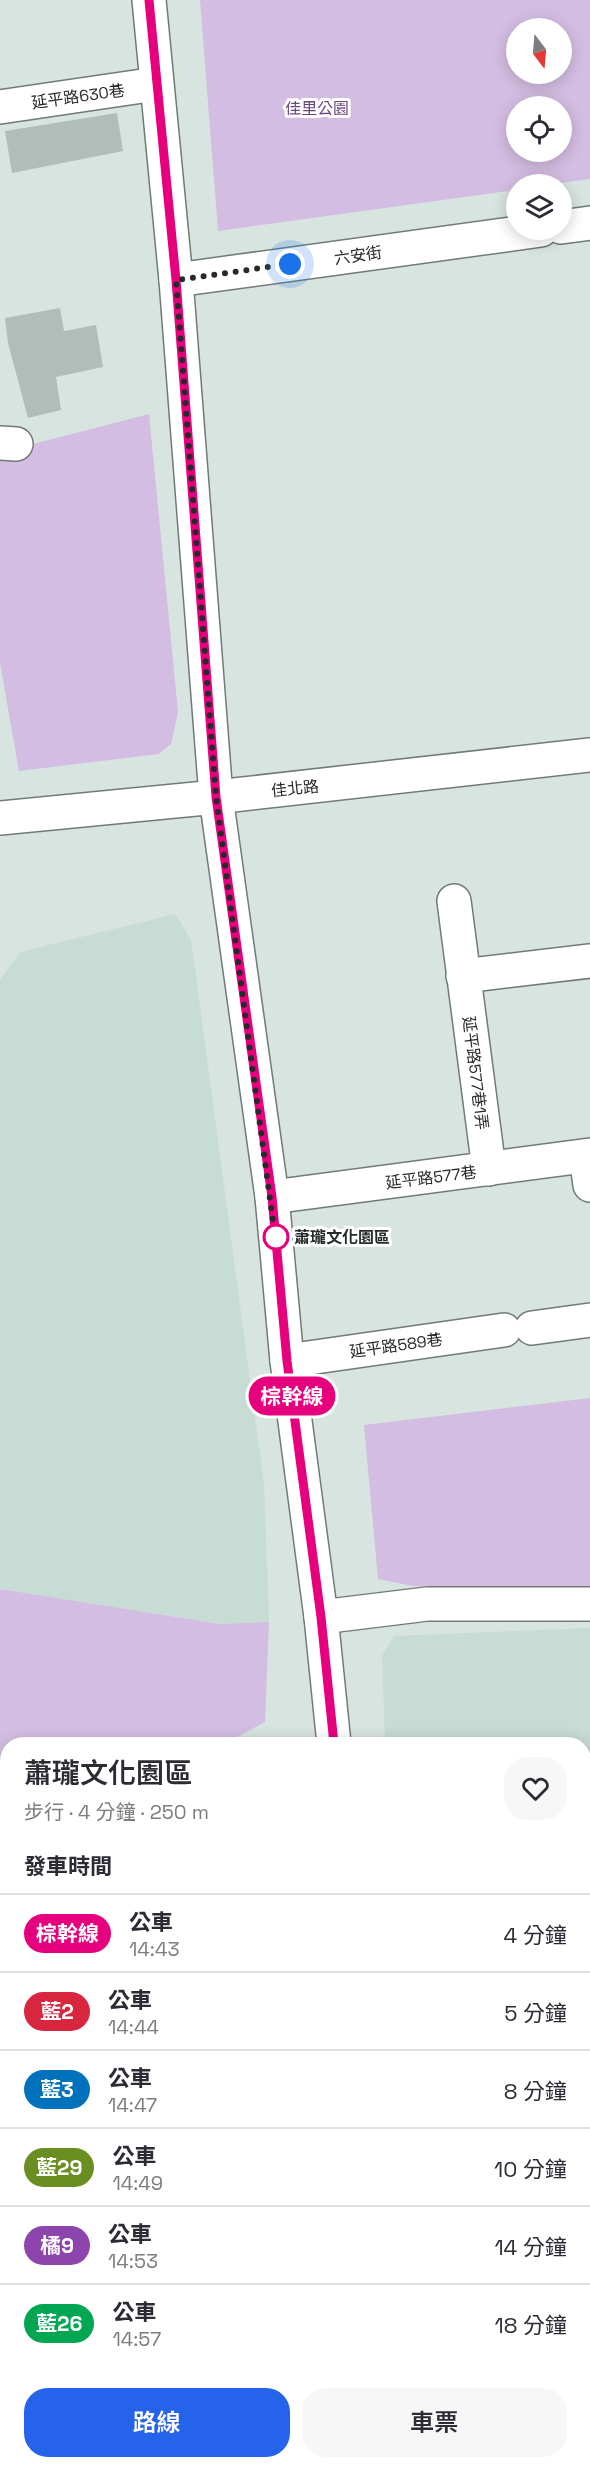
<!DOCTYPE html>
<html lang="zh-TW">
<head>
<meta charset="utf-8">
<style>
	:root { --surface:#fff; --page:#f7f7f7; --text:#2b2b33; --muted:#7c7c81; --line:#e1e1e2; --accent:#2563eb }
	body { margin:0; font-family:"Space Grotesk","Noto Sans TC",sans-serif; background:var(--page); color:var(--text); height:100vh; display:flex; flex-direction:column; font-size:22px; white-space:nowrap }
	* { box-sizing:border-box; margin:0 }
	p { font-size:20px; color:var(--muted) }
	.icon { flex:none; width:33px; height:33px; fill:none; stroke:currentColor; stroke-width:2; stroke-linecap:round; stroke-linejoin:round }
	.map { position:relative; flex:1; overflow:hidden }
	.sheet { position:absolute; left:0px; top:1737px; width:591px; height:732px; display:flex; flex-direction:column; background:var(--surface); border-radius:24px 24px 0 0; box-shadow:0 3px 15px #0003 }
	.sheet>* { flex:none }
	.badge { padding:0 12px; border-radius:20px; font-size:21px; line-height:39px }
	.needle { width:39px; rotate:164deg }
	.tools { position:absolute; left:506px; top:18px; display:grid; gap:12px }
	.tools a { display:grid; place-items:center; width:66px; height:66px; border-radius:50%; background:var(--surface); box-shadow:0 3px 15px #0003; font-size:30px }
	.you { position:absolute; width:30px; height:30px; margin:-15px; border:4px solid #fff; border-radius:50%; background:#1a73e8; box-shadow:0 0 0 9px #1a73e833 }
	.map>.badge { position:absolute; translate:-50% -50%; box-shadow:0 0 0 3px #fff }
	h2 { padding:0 24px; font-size:22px; line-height:54px }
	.round { display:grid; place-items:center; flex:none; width:63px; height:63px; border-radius:24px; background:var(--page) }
	.head { display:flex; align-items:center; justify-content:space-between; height:102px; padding:0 24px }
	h1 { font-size:28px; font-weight:600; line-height:45px }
	.button { display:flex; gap:12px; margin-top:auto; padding:12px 24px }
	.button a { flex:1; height:69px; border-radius:24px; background:var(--accent); color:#fff; font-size:24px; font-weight:600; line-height:69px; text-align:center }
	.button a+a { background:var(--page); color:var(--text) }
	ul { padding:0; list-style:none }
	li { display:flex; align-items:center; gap:18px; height:78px; padding:0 24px; border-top:2px solid var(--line) }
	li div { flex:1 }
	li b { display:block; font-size:22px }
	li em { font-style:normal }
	li .badge { min-width:66px; font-weight:700; text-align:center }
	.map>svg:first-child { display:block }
	.built { fill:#c7dcd4 }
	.green { fill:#d4bde2; fill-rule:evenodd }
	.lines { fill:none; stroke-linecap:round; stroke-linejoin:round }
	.stream { stroke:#5f9784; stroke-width:9 }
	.building { fill:#b1bdb8 }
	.minor-casing { stroke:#707b77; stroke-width:36 }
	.major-casing { stroke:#707b77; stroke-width:36 }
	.minor { stroke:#fff; stroke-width:33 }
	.major { stroke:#fff; stroke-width:33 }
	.line-casing { stroke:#fff; stroke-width:14 }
	.line { stroke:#e6007e; stroke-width:9 }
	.walk { stroke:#262b29; stroke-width:6; stroke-dasharray:0 10.8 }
	.stop-dot { fill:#fff; stroke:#e6007e; stroke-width:3 }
	.labels { text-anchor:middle; stroke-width:6; stroke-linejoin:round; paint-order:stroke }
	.street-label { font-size:16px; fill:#262b29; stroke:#fff }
	.park-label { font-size:16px; fill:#6a467d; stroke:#fff }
	.stop-label { font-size:16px; font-weight:bold; fill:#262b29; stroke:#fff; text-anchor:start }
</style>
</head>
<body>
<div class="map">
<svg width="590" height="2469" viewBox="0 0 590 2469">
	<rect width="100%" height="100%" fill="#d8e4df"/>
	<g class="built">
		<polygon points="175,914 191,939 264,1484 269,1622 220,1624 0,1589 0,980 20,952"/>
		<polygon points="590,1628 590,2285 584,2283 584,1744 385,1744 382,1656 394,1636"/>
		<polygon points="584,2421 590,2423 590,2469 405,2469 407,2462 584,2462"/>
	</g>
	<g class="green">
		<path d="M200,0H590V179L552,184H516V190L218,231ZM561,28V74H516V28ZM561,106V152H516V106Z"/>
		<polygon points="149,414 178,712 171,744 159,754 19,771 0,663 0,449 10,450"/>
		<polygon points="590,1398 590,1589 413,1586 378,1579 364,1425"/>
		<polygon points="0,1589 220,1624 269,1622 265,1722 224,1744 8,1744 8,2186 0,2189"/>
		<polygon points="0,2303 8,2303 8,2462 79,2462 72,2469 11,2469 0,2461"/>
	</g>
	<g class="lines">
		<g class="stream">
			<polyline points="0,2258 8,2258"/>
			<polyline points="584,2341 590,2343"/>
		</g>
	</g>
	<g class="building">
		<polygon points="117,113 123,151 12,173 5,131"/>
		<polygon points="60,308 64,331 96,325 103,367 56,377 61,410 28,418 8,343 5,318"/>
	</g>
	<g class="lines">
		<g class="minor-casing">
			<g id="minor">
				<polyline points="149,0 176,280 216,797 590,755"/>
				<polyline points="0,107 156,84"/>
				<polyline points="561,227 590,223"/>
				<polyline points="176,280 541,230"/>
				<polyline points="0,443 16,444"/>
				<polyline points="454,901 489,1169"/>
				<polyline points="463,976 590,961"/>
				<polyline points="586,1156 590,1185"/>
				<polyline points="272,1197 590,1155"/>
				<polyline points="532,1328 590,1320"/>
				<polyline points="287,1361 504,1330"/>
				<polyline points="321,1617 427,1604 590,1604"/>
				<polyline points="584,2371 590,2372"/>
			</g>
		</g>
		<g class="major-casing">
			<g id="major">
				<polyline points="0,818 216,797 272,1197 287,1361 321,1617 334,1744"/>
				<polyline points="343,2469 344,2462"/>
			</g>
		</g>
		<use href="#minor" class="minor"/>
		<use href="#major" class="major"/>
	</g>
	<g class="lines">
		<g class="line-casing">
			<polyline id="line" points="149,0 176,280 216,797 272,1197 287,1361 321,1617 334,1744"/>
		</g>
		<use href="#line" class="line"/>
		<polyline class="walk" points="276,1237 276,1244 216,797 176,280 290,264"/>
	</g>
	<circle class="stop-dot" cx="276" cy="1237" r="12"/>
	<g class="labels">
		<g class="street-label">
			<text transform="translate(78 96) rotate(-8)" y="6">延平路630巷</text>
			<text transform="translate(358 255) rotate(-8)" y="6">六安街</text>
			<text transform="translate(295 788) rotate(-6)" y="6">佳北路</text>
			<text transform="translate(476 1073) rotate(83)" y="6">延平路577巷1弄</text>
			<text transform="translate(431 1177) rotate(-7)" y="6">延平路577巷</text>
			<text transform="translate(396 1345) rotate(-8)" y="6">延平路589巷</text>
		</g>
		<g class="park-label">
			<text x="317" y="114">佳里公園</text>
		</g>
		<g class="stop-label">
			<text x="294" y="1243">蕭瓏文化園區</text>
		</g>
	</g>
</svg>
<div class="tools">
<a><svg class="needle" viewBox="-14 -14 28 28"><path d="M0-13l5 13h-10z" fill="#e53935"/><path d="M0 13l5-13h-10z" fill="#7c7c81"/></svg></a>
<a><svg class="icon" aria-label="locate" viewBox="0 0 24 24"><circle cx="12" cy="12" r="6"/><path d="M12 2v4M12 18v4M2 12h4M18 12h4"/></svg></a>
<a><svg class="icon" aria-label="layers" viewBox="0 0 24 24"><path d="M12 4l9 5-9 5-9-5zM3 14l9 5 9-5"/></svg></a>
</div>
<div class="you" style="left:290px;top:264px"></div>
<b class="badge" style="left:292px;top:1396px;background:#e6007e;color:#fff">棕幹線</b>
<section class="sheet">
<div class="head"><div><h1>蕭瓏文化園區</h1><p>步行 · 4 分鐘 · 250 m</p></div><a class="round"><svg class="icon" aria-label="heart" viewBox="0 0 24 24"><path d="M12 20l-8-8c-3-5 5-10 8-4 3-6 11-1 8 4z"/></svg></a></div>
<h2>發車時間</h2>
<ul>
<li><span class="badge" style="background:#e6007e;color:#fff">棕幹線</span><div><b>公車</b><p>14:43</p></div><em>4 分鐘</em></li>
<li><span class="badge" style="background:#d7263d;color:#fff">藍2</span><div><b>公車</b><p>14:44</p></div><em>5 分鐘</em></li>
<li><span class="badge" style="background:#0072bc;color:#fff">藍3</span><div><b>公車</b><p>14:47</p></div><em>8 分鐘</em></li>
<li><span class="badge" style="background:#6b8e23;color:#fff">藍29</span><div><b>公車</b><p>14:49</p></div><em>10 分鐘</em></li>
<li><span class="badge" style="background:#8e44ad;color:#fff">橘9</span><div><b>公車</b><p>14:53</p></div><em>14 分鐘</em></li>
<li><span class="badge" style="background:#00a651;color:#fff">藍26</span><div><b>公車</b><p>14:57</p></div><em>18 分鐘</em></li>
</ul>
<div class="button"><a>路線</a><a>車票</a></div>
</section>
</div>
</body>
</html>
